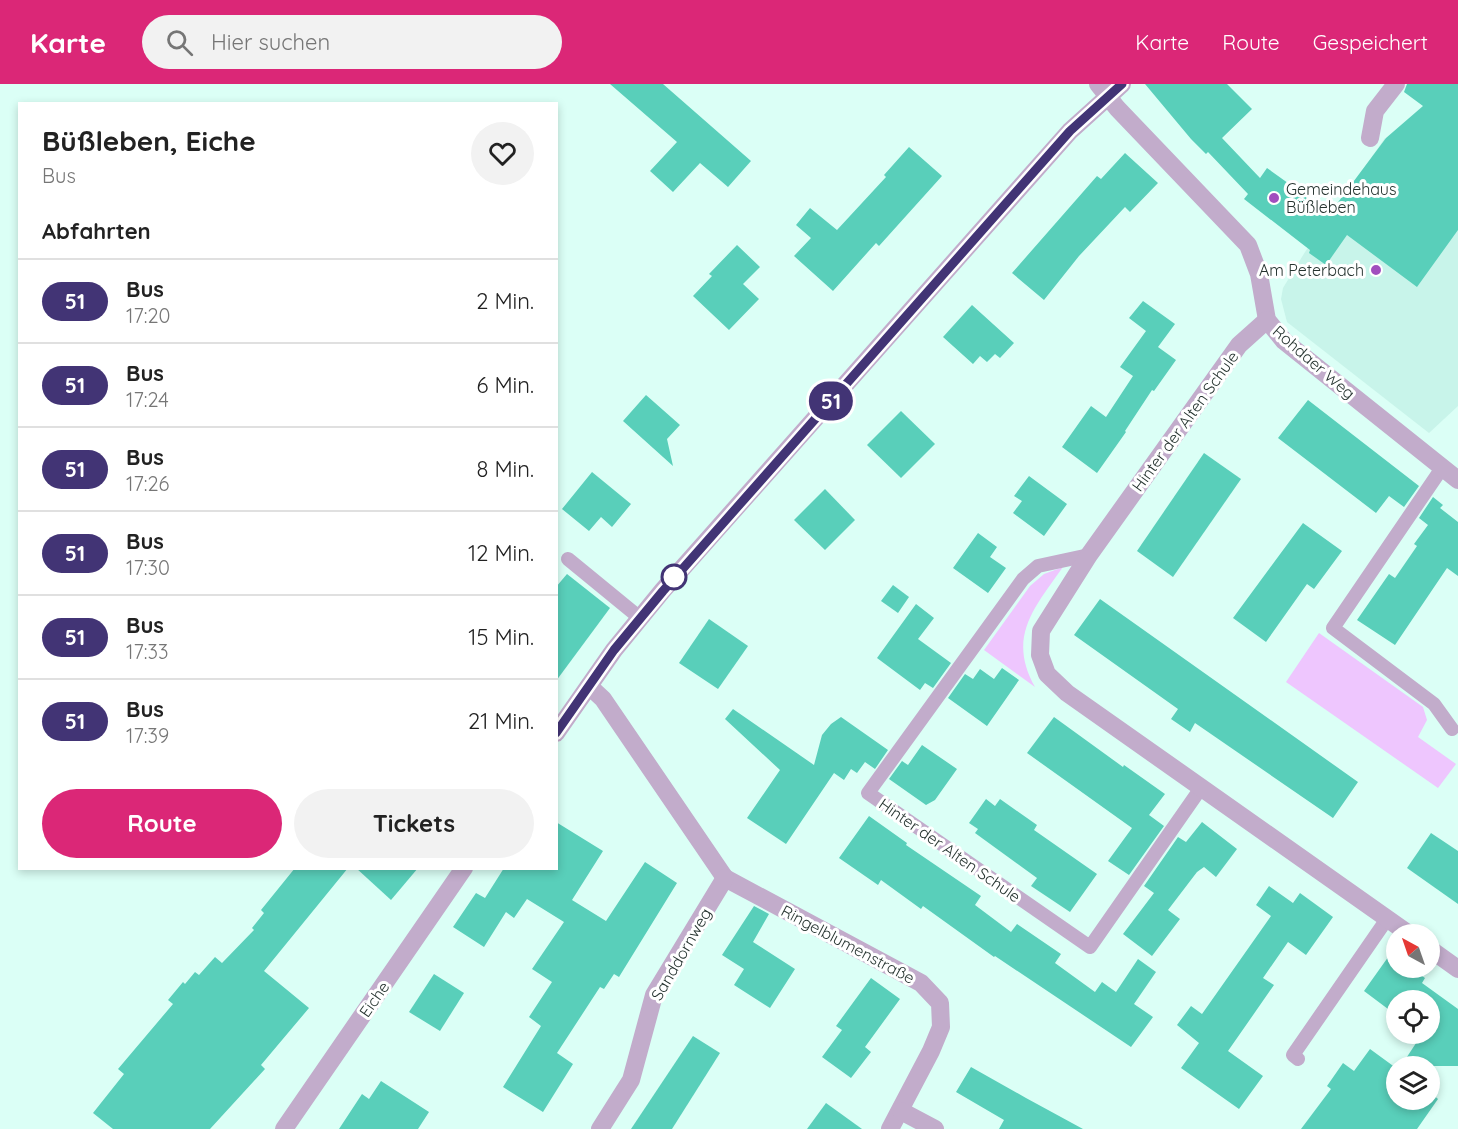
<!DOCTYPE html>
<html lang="de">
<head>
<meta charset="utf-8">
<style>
	:root { --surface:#fff; --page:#f2f2f2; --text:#222; --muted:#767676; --line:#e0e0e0; --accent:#db2777 }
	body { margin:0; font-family:Quicksand,sans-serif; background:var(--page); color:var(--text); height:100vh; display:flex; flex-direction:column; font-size:22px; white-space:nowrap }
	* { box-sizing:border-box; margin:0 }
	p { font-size:20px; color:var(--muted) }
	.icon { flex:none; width:33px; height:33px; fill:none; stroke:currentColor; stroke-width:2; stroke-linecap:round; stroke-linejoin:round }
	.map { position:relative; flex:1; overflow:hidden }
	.sheet { position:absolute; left:18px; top:18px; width:540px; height:768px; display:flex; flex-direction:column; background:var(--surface); border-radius:0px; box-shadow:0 3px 9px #0003 }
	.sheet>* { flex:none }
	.badge { padding:0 12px; border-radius:20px; font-size:21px; line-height:39px }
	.needle { width:39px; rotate:320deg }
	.tools { position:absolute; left:1386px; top:840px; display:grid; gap:12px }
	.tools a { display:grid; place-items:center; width:54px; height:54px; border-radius:50%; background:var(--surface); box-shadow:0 3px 9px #0003; font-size:30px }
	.map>.badge { position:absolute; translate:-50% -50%; box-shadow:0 0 0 3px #fff }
	h2 { padding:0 24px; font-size:22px; line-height:54px }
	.round { display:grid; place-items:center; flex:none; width:63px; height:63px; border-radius:32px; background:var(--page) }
	.head { display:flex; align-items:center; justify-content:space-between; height:102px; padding:0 24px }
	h1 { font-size:28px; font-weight:800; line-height:45px }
	.cta { display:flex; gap:12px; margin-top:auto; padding:12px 24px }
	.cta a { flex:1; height:69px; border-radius:36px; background:var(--accent); color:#fff; font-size:24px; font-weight:800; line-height:69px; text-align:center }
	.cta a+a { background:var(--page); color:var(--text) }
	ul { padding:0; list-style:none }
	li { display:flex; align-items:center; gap:18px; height:84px; padding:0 24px; border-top:2px solid var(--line) }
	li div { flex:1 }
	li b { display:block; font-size:22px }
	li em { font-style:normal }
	li .badge { min-width:66px; font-weight:700; text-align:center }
	header { display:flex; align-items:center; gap:36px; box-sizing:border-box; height:84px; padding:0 30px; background:var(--accent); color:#fff }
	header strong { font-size:28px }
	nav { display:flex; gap:33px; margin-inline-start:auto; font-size:21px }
	.search { width:420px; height:54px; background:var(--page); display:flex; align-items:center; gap:15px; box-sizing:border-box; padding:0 21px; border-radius:33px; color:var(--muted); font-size:22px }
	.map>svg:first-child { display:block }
	.built { fill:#c8f4ea }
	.green { fill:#eec6fe }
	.building { fill:#59cfba }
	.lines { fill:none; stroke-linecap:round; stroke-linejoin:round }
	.service { stroke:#c2accb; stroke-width:14 }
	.minor { stroke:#c2accb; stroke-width:18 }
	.tertiary { stroke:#c2accb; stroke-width:18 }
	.line-casing { stroke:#fff; stroke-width:14 }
	.line { stroke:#423475; stroke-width:9 }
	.poi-dot { fill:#a14ebe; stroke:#fff; stroke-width:2 }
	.stop-dot { fill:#fff; stroke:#423475; stroke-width:3 }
	.labels { text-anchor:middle; stroke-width:6; stroke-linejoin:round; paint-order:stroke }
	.poi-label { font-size:16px; fill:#263430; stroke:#fff; text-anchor:start }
	.street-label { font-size:16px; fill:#263430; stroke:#fff }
</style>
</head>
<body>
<header>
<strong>Karte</strong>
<div class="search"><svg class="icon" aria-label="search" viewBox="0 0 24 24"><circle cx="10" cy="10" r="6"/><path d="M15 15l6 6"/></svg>Hier suchen</div>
<nav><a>Karte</a><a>Route</a><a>Gespeichert</a></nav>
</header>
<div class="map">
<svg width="1458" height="1045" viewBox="0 0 1458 1045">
	<rect width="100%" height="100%" fill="#dbfff6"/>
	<polygon class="built" points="1385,54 1458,146 1458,322 1429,349 1287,238 1281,215 1283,204 1305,168"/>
	<g class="green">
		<path d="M1063,483C1034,524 1007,553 1035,603L984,566L1030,502L1044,490Z"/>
		<polygon points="1319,549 1423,623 1427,636 1418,653 1456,680 1438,704 1286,598"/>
	</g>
	<g class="building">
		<polygon points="610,0 663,0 751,77 728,103 700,79 673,108 650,87 677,58"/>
		<polygon points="1145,0 1227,0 1252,25 1222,54 1260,94 1267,84 1330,129 1386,54 1423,22 1404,8 1407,0 1458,0 1458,146 1417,203 1347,151 1326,181 1309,169 1310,166 1244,115 1248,110 1208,68 1206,70 1191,55"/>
		<polygon points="909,63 942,92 879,162 876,159 833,207 794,172 811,154 796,141 810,124 837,146 886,93 884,91"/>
		<polygon points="1125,69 1158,99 1130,128 1125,123 1079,172 1044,216 1012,189 1097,92 1101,95"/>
		<polygon points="737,161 760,183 743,200 759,215 729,246 693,212 712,192 709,190"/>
		<polygon points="1143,217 1175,240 1158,263 1176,276 1154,307 1152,306 1125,347 1126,348 1097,389 1062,363 1091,322 1106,333 1133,292 1120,283 1146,247 1129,234"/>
		<polygon points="972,221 1014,259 1000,274 995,270 987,278 980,272 973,280 943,253"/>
		<polygon points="646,311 680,341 667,355 673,382 623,337"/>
		<polygon points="1308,316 1419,402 1404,423 1389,412 1376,429 1278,354"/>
		<polygon points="901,327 935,360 901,394 867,361"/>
		<polygon points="1204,369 1241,395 1173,493 1137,467"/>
		<polygon points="592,388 631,420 612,443 601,433 589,447 562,425"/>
		<polygon points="1029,392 1067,420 1044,452 1013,429 1022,417 1014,412"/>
		<polygon points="825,405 855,436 825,466 794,436"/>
		<polygon points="1433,413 1443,421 1440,424 1458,438 1458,492 1447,484 1395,561 1357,536 1389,490 1395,494 1417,462 1414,460 1428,441 1419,434"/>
		<polygon points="1303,439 1342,467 1314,505 1307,500 1266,558 1233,534"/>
		<polygon points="978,449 997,463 990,473 1006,484 988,509 953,484"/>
		<polygon points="567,490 610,524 556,597 556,503"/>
		<polygon points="893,501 909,513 898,529 881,517"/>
		<polygon points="1100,515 1358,698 1333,734 1195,639 1190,648 1171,635 1178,625 1074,551"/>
		<polygon points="916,520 934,534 918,555 951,579 933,604 925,599 920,606 877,574"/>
		<polygon points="709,535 748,562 718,605 679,579"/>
		<polygon points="1002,584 1019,596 987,642 948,614 965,590 973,595 980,585 994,595"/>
		<polygon points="733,625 814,681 822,651 831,640 841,633 888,666 875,685 865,678 857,689 851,685 844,696 834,689 786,760 747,734 780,686 725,635"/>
		<polygon points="1054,633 1123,683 1124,681 1165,710 1149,731 1164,742 1129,791 1108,777 1132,744 1027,669"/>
		<polygon points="922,661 957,685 935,716 926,721 889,695 902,677 908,681"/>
		<polygon points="986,715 995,722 1000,715 1037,741 1034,746 1097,790 1070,828 1031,802 1037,794 975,749 978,745 969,739"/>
		<polygon points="869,732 907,759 906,761 981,812 975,821 1011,848 1017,840 1061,870 1055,879 1095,908 1102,898 1116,908 1138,875 1156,888 1134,920 1153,933 1131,963 995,872 994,873 923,822 921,825 881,796 878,801 839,774"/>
		<polygon points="556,738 603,767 572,816 606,837 645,778 677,799 619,893 614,890 604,905 600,903 557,969 573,980 543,1028 503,1003 541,942 529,933 552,898 532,885 564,838 527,815 514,834 506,828 484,863 453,843 476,809 485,814 504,784 556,784"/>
		<polygon points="1202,738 1237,765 1216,793 1204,783 1197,788 1168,826 1180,835 1152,872 1123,850 1154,809 1144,802 1178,753 1186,758"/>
		<polygon points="1431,749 1458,767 1458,820 1407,784"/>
		<polygon points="295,784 348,784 264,887 309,924 261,981 265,985 210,1045 113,1045 93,1029 124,990 118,985 173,920 168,916 183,898 185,900 195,888 199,891 215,873 222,879 254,846 252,844 264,829 261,826"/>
		<polygon points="356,784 418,784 391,816"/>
		<polygon points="1269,802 1293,819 1300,809 1333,833 1306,871 1288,858 1263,894 1274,901 1228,967 1263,992 1239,1025 1181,984 1199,959 1177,941 1191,922 1202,930 1271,832 1256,821"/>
		<polygon points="754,822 769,830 753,858 795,885 770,924 734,901 744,885 722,871"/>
		<polygon points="1396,862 1396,884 1410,884 1425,894 1422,899 1458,925 1458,982 1401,982 1422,950 1430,950 1430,916 1396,916 1396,931 1364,907"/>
		<polygon points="434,890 464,909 440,947 409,928"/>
		<polygon points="871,894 900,915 865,963 871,968 851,994 822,973 842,946 836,942"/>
		<polygon points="693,952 720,969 672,1045 631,1045"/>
		<polygon points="1370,965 1396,984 1396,1016 1430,1016 1430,1008 1438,1015 1417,1045 1301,1045 1331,1005 1327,1002 1343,979 1354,987"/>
		<polygon points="971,983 1026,1014 1083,1045 999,1045 1004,1036 956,1008"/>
		<polygon points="381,997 429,1028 418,1045 339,1045 362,1010 369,1015"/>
		<polygon points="826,1019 862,1045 807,1045"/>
	</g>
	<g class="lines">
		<g class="service">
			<polyline points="1442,384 1333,544 1434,620 1452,645"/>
			<polyline points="1089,471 1038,482 1023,495 868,709 1090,863 1201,704"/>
			<polyline points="568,475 640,534"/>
			<polyline points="1298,975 1293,971 1387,835"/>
		</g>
		<g class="minor">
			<polyline points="1098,0 1117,24 1248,161 1259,190 1267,236 1284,257 1458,396"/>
			<polyline points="1370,54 1375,27 1396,0"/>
			<polyline points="1267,236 1239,261 1089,471 1041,547 1040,571 1047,590 1067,609 1409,850"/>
			<polyline points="589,602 603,615 725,794"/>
			<polyline points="725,794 921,899 940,919 941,943 931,967 890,1045"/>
			<polyline points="1430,865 1458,885"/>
			<polyline points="901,1027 935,1045"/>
			<polyline points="600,1045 631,996 654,911 725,794"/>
		</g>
		<g class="tertiary">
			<polyline points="556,649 614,566 663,506 1070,47 1122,0"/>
			<polyline points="284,1045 464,784"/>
		</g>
	</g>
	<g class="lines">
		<g class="line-casing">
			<polyline id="line" points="556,649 614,566 663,507 1070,47 1122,0"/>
		</g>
		<use href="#line" class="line"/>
	</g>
	<g class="poi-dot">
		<circle cx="1274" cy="114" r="6"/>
		<circle cx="1376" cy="186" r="6"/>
	</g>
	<circle class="stop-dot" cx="674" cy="493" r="12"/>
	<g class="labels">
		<g class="poi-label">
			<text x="1286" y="111">Gemeindehaus<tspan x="1286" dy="18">Büßleben</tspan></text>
			<text x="1364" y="192" text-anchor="end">Am Peterbach</text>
		</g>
		<g class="street-label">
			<text transform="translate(1314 278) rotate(41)" y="6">Rohdaer Weg</text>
			<text transform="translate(1185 337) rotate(-54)" y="6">Hinter der Alten Schule</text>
			<text transform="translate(950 766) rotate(35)" y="6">Hinter der Alten Schule</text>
			<text transform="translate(848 860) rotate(28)" y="6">Ringelblumenstraße</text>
			<text transform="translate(681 870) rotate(-60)" y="6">Sanddornweg</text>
			<text transform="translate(374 915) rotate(-55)" y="6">Eiche</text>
		</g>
	</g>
</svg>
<div class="tools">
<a><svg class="needle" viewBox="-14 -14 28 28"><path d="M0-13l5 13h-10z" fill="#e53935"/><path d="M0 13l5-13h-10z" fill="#767676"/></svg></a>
<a><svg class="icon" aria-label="locate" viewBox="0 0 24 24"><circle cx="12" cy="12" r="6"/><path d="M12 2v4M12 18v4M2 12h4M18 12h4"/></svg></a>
<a><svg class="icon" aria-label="layers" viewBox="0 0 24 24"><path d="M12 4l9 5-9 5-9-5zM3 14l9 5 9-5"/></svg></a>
</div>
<b class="badge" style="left:831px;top:317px;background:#423475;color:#fff">51</b>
<section class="sheet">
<div class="head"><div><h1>Büßleben, Eiche</h1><p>Bus</p></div><a class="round"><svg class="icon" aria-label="heart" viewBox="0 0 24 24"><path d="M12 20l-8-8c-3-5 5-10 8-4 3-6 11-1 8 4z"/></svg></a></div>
<h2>Abfahrten</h2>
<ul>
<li><span class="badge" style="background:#423475;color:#fff">51</span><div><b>Bus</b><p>17:20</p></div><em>2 Min.</em></li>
<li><span class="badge" style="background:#423475;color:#fff">51</span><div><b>Bus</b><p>17:24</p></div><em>6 Min.</em></li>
<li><span class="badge" style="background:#423475;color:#fff">51</span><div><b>Bus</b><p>17:26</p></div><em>8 Min.</em></li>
<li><span class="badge" style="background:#423475;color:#fff">51</span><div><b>Bus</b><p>17:30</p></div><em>12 Min.</em></li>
<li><span class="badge" style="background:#423475;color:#fff">51</span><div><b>Bus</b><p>17:33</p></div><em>15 Min.</em></li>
<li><span class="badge" style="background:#423475;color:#fff">51</span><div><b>Bus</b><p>17:39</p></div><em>21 Min.</em></li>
</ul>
<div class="cta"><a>Route</a><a>Tickets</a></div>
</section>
</div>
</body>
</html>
